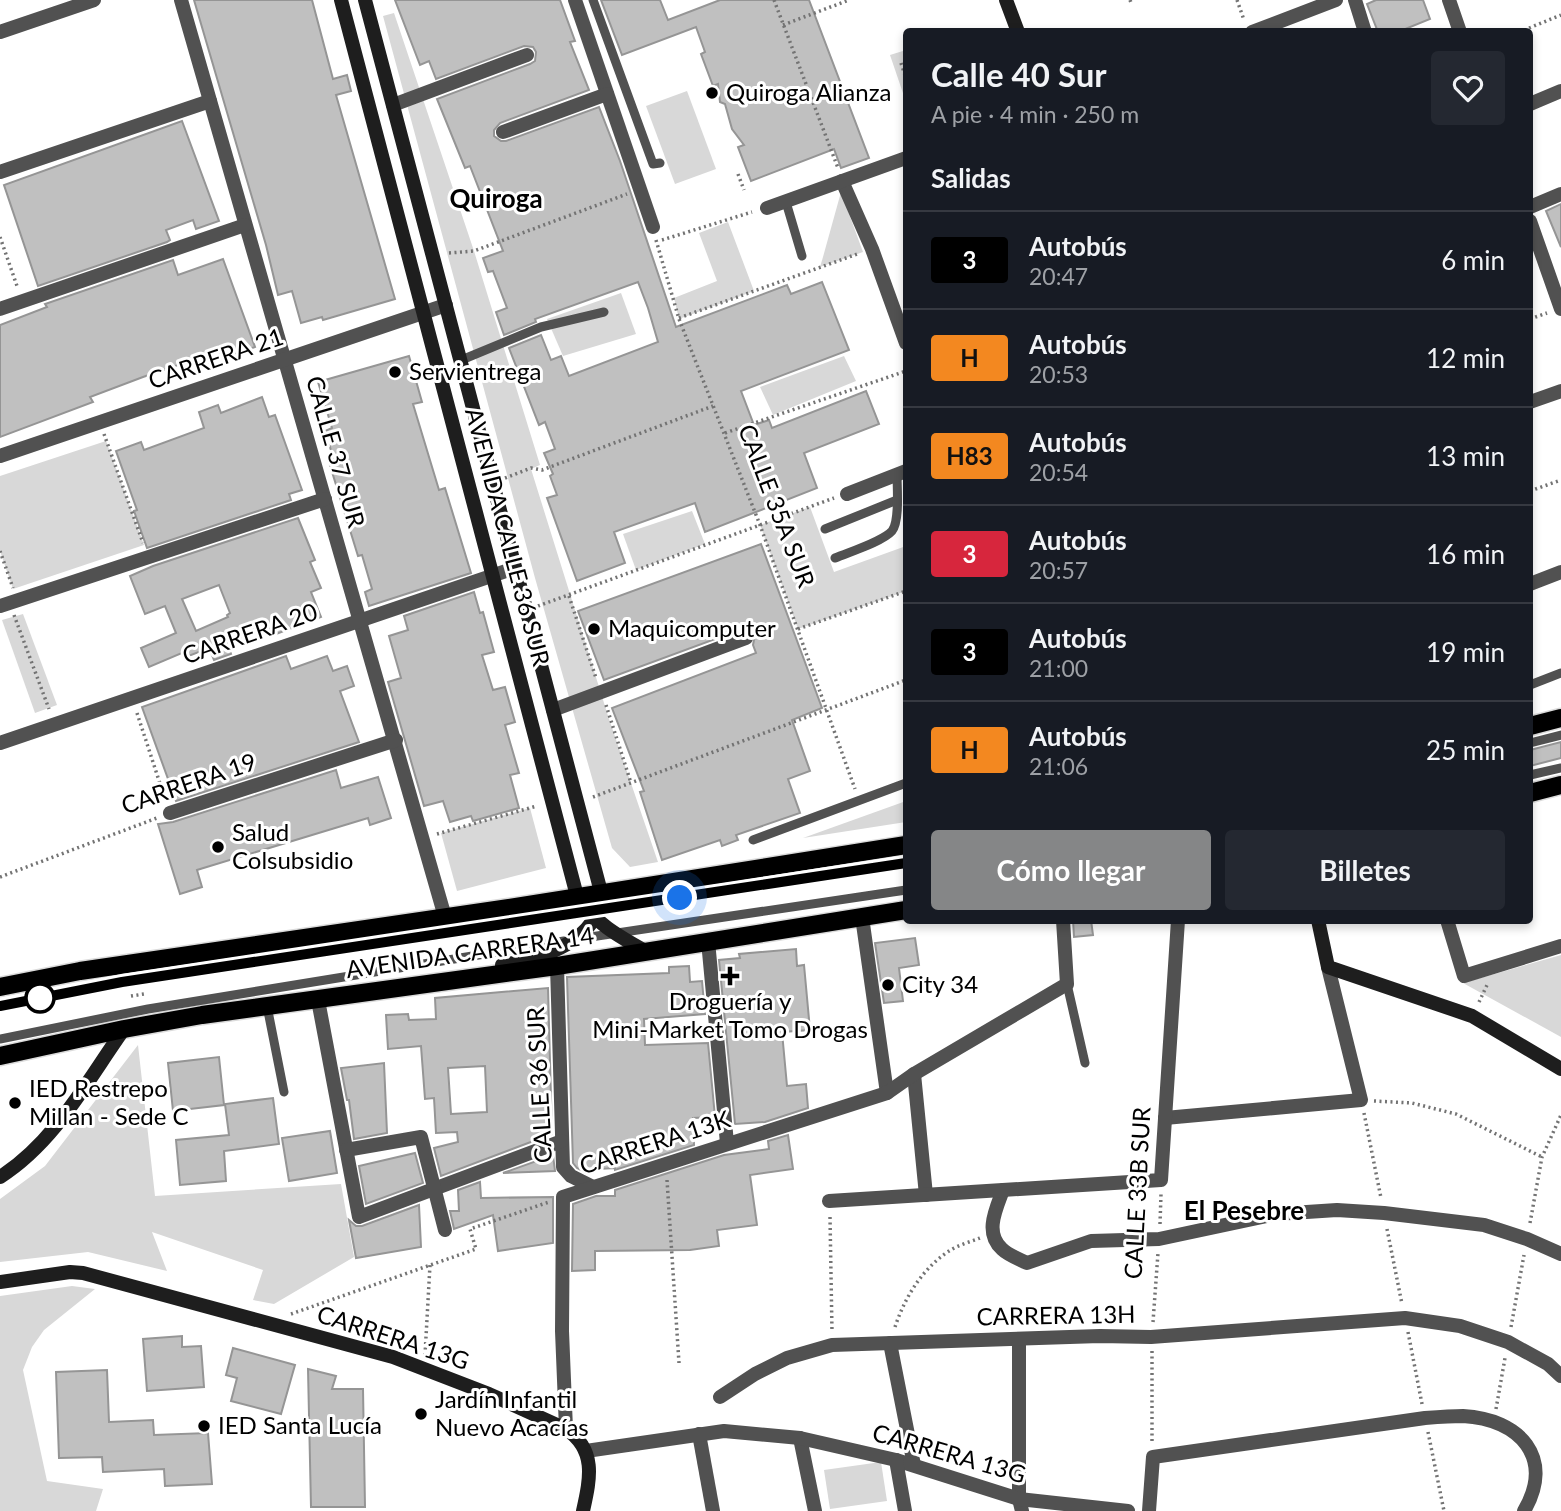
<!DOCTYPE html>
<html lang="es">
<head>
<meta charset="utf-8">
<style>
	:root { --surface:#171b24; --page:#242831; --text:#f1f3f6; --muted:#9ea1a6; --line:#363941; --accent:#858687 }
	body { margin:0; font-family:Lato,sans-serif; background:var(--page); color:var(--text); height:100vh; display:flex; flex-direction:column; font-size:26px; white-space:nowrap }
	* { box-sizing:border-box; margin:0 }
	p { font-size:23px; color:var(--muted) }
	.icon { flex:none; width:38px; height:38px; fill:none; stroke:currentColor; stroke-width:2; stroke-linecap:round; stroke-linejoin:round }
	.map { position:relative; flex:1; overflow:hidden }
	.sheet { position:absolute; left:903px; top:28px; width:630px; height:896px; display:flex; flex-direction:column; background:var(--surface); border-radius:7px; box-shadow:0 4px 10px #0003 }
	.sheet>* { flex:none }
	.badge { padding:0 14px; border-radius:5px; font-size:24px; line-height:46px }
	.you { position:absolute; width:35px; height:35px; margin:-18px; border:5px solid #fff; border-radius:50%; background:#1a73e8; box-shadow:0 0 0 10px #1a73e833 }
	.map>.badge { position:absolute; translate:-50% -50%; box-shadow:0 0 0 4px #fff }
	h2 { padding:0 28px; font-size:26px; line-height:63px }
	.round { display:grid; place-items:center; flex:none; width:74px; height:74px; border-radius:7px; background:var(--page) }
	.headline { display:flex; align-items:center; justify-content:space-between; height:119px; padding:0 28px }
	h1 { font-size:33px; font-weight:700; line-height:52px }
	.primary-button { display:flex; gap:14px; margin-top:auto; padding:14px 28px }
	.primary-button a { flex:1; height:80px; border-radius:7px; background:var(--accent); color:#fff; font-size:28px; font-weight:700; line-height:80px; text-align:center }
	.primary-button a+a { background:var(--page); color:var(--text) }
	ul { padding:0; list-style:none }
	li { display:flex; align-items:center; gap:21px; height:98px; padding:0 28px; border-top:2px solid var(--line) }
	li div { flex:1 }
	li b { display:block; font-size:26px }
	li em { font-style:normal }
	li .badge { min-width:77px; font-weight:700; text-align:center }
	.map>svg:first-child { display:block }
	.green { fill:#d8d8d8 }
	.building { fill:#c0c0c0; stroke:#959595; stroke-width:2; fill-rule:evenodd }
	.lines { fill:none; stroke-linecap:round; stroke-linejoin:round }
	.primary-casing { stroke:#dbdbdb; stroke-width:21 }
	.path { stroke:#737373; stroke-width:3.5; stroke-dasharray:2 3.5; stroke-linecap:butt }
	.lane { stroke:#515151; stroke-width:9 }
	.street { stroke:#515151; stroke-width:14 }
	.secondary { stroke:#1e1e1e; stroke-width:14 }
	.primary { stroke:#000; stroke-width:18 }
	.line-casing { stroke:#fff; stroke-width:16 }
	.line { stroke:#000; stroke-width:10 }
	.walk { stroke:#000; stroke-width:7; stroke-dasharray:0 12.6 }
	.poi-dot { fill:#000; stroke:#fff; stroke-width:2.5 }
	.stop-dot { fill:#fff; stroke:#000; stroke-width:3.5 }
	.labels { text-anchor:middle; stroke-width:6; stroke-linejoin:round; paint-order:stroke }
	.poi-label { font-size:24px; fill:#000; stroke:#fff; text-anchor:start }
	.street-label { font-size:24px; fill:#000; stroke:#fff }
	.neighbourhood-label { font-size:26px; font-weight:bold; fill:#000; stroke:#fff }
</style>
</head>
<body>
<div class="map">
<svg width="1561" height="1511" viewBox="0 0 1561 1511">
	<rect width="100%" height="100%" fill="#fff"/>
	<g class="green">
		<polygon points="394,13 474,251 540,465 531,469 609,719 658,862 630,867 612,848 535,578 383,16"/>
		<polygon points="906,50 906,102 890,55"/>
		<polygon points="687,91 716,169 675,184 646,106"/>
		<polygon points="841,192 863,252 820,267 823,257"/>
		<polygon points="728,222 754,291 679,319 674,298 717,281 699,233"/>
		<polygon points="621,293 636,334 563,356 547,319"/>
		<polygon points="844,356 856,381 773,415 760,387"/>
		<polygon points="106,441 144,545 13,589 0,551 0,476"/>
		<polygon points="810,507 834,572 906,546 906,591 798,629 760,525"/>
		<polygon points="692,511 705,544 636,570 623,534"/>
		<polygon points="23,614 57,705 35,713 2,620"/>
		<polygon points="906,801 906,822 803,838"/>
		<polygon points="530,808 546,868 457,891 441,833"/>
		<polygon points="1561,955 1561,1037 1463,983"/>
		<polygon points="138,1045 155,1196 341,1184 354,1257 274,1304 253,1300 263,1270 152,1232 167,1271 88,1252 0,1262 0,1199 45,1166"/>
		<polygon points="72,1286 95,1289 44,1330 32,1347 23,1370 47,1481 103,1489 96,1511 0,1511 0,1296"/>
		<polygon points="881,1462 887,1501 830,1509 824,1470"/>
	</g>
	<g class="building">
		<polygon points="194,0 312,0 333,79 347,75 351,91 336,95 395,299 323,320 322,317 301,323 292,291 278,295 266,245"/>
		<polygon points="395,0 560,0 575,41 570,42 589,90 500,123 494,130 494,136 501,141 506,141 599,107 620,161 676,327 787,285 791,294 822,282 849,350 741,391 754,425 769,420 772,428 866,391 879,424 804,453 817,488 705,532 695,503 614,532 625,563 577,581 547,498 557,495 550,476 553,474 544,453 555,449 545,422 539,425 509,348 541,335 551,360 561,356 569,376 658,342 648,308 638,282 535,319 536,322 504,335 496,312 507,308 493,271 488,272 483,258 503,251 470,166 465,168 437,99 530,64 535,61 536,52 533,47 524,46 436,79 429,61 420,65"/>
		<polygon points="601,0 660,0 668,20 720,0 809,0 869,158 841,168 834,149 751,181 738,147 744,145 732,129 725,104 720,102 718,84 713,86 701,54 705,52 696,27 622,55"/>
		<polygon points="1376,0 1423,0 1430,19 1398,32 1378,32 1367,4"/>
		<polygon points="182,121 219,221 196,229 193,220 166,230 170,240 167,242 38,286 4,185"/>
		<polygon points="1561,204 1561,247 1546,211"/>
		<polygon points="223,259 255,347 209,363 207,355 143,377 90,397 93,402 0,437 0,325 47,307 45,304 173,260 178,275"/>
		<polygon points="409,356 422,402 413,404 439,490 445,488 471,573 369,606 365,592 372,589 362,555 358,556 329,462 334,460 325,431 332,428 318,382"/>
		<polygon points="262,397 269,417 275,415 302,490 289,494 291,500 147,548 134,511 137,510 116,451 141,442 144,450 204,428 199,412 218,405 221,413"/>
		<path d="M298,518L315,560L310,562L321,588L311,592L321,617L271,636L268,627L227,643L231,654L214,660L209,648L186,657L184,652L149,667L141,648L176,633L165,606L145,614L130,576L153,566ZM219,585L230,613L227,615L228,617L196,631L182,599Z"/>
		<polygon points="761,544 822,708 792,720 810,771 788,779 800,813 736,835 738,840 722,846 720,840 662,860 640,792 644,791 612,708 756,653 753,645 755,635 745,624 717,636 718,638 604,680 578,611"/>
		<polygon points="474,592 480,613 483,612 494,652 482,655 493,690 505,687 515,722 505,725 519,773 510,775 519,808 473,821 471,816 450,822 443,801 424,806 388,682 401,678 389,636 408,630 404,616"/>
		<polygon points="286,656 291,669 327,656 333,671 347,666 354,686 340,691 359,742 176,801 142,707"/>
		<polygon points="1561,742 1561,758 1530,766 1530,750"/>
		<polygon points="336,770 341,788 378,777 391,818 370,825 368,818 197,870 202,887 180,894 158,824 173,822"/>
		<polygon points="1073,920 1091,920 1093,935 1074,937"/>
		<polygon points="915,938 919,965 899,968 903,1001 884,1003 875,943"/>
		<polygon points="796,949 797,966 804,965 810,1030 782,1032 787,1086 806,1084 808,1108 765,1122 735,1124 719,960 740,958 739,954"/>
		<polygon points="689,966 690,982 702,981 705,1014 644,1019 645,1045 708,1043 715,1117 693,1118 694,1145 615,1170 615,1168 581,1170 577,1168 573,1163 567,977 669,973 669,967"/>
		<path d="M548,988L552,1134L441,1176L434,1148L458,1142L457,1132L436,1133L434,1098L425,1099L421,1046L388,1049L386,1015L408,1014L409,1020L436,1019L435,998ZM485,1066L487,1112L451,1114L448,1068Z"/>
		<polygon points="219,1057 224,1105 173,1111 168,1063"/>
		<polygon points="384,1063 387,1133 354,1139 349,1100 347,1100 341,1068"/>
		<polygon points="273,1098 279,1144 224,1151 226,1181 180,1185 176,1140 229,1135 225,1104"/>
		<polygon points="330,1131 337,1173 289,1181 282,1138"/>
		<polygon points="788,1135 793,1169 750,1175 757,1225 717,1230 719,1246 690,1250 595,1251 595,1270 572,1271 573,1204 596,1196 615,1196 615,1190 724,1155 769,1149 768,1141"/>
		<polygon points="415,1153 423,1183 366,1204 359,1166"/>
		<polygon points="553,1155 555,1171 503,1173"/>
		<polygon points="480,1182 481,1198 553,1197 553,1243 498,1251 493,1215 454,1229 450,1211 459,1211 458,1190"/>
		<polygon points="419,1205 421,1247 356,1258 349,1220 356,1226 362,1226"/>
		<polygon points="182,1336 182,1347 201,1346 204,1387 147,1391 143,1339"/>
		<polygon points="233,1348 295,1365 281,1414 231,1401 237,1378 226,1375"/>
		<polygon points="308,1369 336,1376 332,1389 363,1389 365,1507 311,1507"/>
		<polygon points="107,1370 109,1422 153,1420 154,1435 208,1433 212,1484 165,1486 164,1469 103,1472 102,1457 59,1458 56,1372"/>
	</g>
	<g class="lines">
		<g class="primary-casing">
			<g id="primary">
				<polyline points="1530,726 1561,718"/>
				<polyline points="1530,793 1561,785"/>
				<polyline points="0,987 80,971 509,908 906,845"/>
				<polyline points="0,1056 124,1029 202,1015 557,966 906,910"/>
			</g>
		</g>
		<g class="path">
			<polyline points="774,0 838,168"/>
			<polyline points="1130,0 1132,5"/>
			<polyline points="1237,0 1244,20"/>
			<polyline points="783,25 849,0"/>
			<polyline points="1529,28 1561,15"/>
			<polyline points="901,63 906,78"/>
			<polyline points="738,174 744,190"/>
			<polyline points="0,237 17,286"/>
			<polyline points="656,240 679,319 760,525 855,789"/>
			<polyline points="662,240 752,212"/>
			<polyline points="449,253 474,251 627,194"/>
			<polyline points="679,318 860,253"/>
			<polyline points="1530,319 1547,313"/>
			<polyline points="725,433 906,371"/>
			<polyline points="104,434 143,543"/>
			<polyline points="505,478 531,468 542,470 713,406"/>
			<polyline points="1530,491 1561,480"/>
			<polyline points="0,551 13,588"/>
			<polyline points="569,596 596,678"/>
			<polyline points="538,606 834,498"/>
			<polyline points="14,615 49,709"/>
			<polyline points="798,629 906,591"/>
			<polyline points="606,705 631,783"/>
			<polyline points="137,713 165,799"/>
			<polyline points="593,797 906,680"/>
			<polyline points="437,834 537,806"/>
			<polyline points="0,877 157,818"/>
			<polyline points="131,996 144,994"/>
			<polyline points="1479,1002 1488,983"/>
			<polyline points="1374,1101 1412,1103 1456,1114 1542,1157"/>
			<polyline points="1364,1113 1381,1198"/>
			<polyline points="667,1180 679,1363"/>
			<polyline points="830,1217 832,1332"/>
			<polyline points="1530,1223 1542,1157 1561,1115"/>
			<polyline points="1160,1224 1161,1194"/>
			<polyline points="1387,1229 1402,1304"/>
			<polyline points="291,1314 476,1249 470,1229 549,1202"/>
			<polyline points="1153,1322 1158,1253"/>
			<path d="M895,1327C905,1297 922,1269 949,1251C958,1245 970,1242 980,1238"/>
			<polyline points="1511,1327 1524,1255"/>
			<polyline points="1408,1332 1422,1404"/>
			<polyline points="1152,1351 1152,1441"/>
			<polyline points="425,1355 430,1265"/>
			<polyline points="1496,1409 1505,1358"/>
			<polyline points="1428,1432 1444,1511"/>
		</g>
		<g class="lane">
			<polyline points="593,0 653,164 660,163"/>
			<polyline points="786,202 802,256"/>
			<polyline points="459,361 541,327 604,312"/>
			<polyline points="825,529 897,500"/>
			<path d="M835,558C849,552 882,542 892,531C900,521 897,488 897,475"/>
			<polyline points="1530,685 1561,673"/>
			<polyline points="1530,743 1561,735"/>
			<polyline points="1530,775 1561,768"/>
			<polyline points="753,840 906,783"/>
			<polyline points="577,939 906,890"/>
			<polyline points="1067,984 1085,1063"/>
			<polyline points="0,1006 141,979 906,863"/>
			<polyline points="267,1006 284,1092"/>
			<polyline points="0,1039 148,1009 564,941"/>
		</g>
		<g class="street">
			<polyline points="181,0 445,917"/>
			<polyline points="575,0 653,227"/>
			<polyline points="1355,0 1365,32"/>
			<polyline points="1449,0 1460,32"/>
			<polyline points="0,32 94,0"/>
			<polyline points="1252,32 1336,0"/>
			<polyline points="1530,104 1561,91"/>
			<polyline points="393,105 527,55"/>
			<polyline points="503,132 607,94"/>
			<polyline points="0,172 210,101"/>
			<polyline points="842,181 872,249 906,343"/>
			<polyline points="1530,207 1561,194"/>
			<polyline points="767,208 906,158"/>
			<polyline points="1530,221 1561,309"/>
			<polyline points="0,309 245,225"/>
			<polyline points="1530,402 1561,391"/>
			<polyline points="0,456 446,305"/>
			<polyline points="847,494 906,471"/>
			<polyline points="1530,584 1561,572"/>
			<polyline points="0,606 325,499"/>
			<polyline points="553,710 746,638"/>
			<polyline points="0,743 515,568"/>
			<polyline points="170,813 396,740"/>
			<polyline points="862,917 887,1093"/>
			<polyline points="1447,920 1464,976 1561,946"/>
			<polyline points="708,941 727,1143"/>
			<polyline points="557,966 563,1167 571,1176 593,1187"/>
			<polyline points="318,1000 359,1217 562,1141"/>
			<polyline points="914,1074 926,1195"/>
			<polyline points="1165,1118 1361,1100 1328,967"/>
			<polyline points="346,1150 421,1137 445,1230"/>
			<path d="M1003,1190C996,1209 984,1233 1002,1249C1008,1255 1019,1259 1027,1263L1091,1241L1159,1239L1276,1214L1337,1210L1384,1213L1484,1225L1527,1239L1561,1254"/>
			<polyline points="829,1201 1161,1180 1178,920"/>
			<polyline points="1019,1340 1019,1499 1022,1511"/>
			<polyline points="890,1343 914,1465"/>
			<polyline points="720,1397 755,1374 787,1358 832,1345 1100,1336 1151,1337 1405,1318 1460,1326 1508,1342 1548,1364 1561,1376"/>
			<polyline points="566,1429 562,1331 563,1197 887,1093 914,1074 1067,984 1063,920"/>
			<polyline points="699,1434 713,1511"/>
			<polyline points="800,1438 815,1511"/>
			<polyline points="586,1451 724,1431 800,1438 896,1460 1019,1499 1128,1511"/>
			<polyline points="896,1460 905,1511"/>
			<path d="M1149,1511L1153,1457L1425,1418C1438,1417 1451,1416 1463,1416C1520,1419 1555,1458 1524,1511"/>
		</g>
		<g class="secondary">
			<path d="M341,0L577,896C594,923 620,937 647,952"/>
			<path d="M365,0L601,892C601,941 541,959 502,965"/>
			<polyline points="1006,0 1018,32"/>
			<polyline points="1318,920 1328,967 1472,1016 1561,1069"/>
			<path d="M0,1177C55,1142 87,1081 124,1029"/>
			<path d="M0,1282L70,1272L83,1273L393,1357L489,1394L566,1429C597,1450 590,1479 583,1511"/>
		</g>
		<use href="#primary" class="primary"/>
	</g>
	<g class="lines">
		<g class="line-casing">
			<polyline id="line" points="0,1006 122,982 906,863"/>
		</g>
		<use href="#line" class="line"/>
		<polyline class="walk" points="40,998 141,979 680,898"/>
	</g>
	<g class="poi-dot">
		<circle cx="712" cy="93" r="7"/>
		<circle cx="395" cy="372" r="7"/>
		<circle cx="594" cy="629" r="7"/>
		<circle cx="218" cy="847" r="7"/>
		<path d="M726.5 965.5h7v7h7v7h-7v7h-7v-7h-7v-7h7z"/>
		<circle cx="888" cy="985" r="7"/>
		<circle cx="15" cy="1103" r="7"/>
		<circle cx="421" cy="1414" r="7"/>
		<circle cx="204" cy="1426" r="7"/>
	</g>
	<circle class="stop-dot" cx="40" cy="998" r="14"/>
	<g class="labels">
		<g class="poi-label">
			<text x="726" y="101">Quiroga Alianza</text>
			<text x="409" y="380">Servientrega</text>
			<text x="608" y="637">Maquicomputer</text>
			<text x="232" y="841">Salud<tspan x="232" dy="28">Colsubsidio</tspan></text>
			<text x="902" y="993">City 34</text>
			<text x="730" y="1010" text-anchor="middle">Droguería y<tspan x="730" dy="28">Mini-Market Tomo Drogas</tspan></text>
			<text x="29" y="1097">IED Restrepo<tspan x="29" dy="28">Millan - Sede C</tspan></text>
			<text x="435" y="1408">Jardín Infantil<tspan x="435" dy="28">Nuevo Acacías</tspan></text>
			<text x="218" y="1434">IED Santa Lucía</text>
		</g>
		<g class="street-label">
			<text transform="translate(216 359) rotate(-19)" y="8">CARRERA 21</text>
			<text transform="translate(335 452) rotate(74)" y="8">CALLE 37 SUR</text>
			<text transform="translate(776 506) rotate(69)" y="8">CALLE 35A SUR</text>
			<text transform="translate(507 537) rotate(75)" y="8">AVENIDA CALLE 36 SUR</text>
			<text transform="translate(250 634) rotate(-19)" y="8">CARRERA 20</text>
			<text transform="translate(189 784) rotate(-19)" y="8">CARRERA 19</text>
			<text transform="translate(470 953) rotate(-8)" y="8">AVENIDA CARRERA 14</text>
			<text transform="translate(540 1085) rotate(-93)" y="8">CALLE 36 SUR</text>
			<text transform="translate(655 1143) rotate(-18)" y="8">CARRERA 13K</text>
			<text transform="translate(1138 1193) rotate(-87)" y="8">CALLE 33B SUR</text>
			<text transform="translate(1056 1316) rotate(-1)" y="8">CARRERA 13H</text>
			<text transform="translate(393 1338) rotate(18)" y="8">CARRERA 13G</text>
			<text transform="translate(949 1454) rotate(16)" y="8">CARRERA 13G</text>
		</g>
		<g class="neighbourhood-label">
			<text x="496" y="208">Quiroga</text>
			<text x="1244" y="1220">El Pesebre</text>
		</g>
	</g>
</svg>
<div class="you" style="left:680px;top:898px"></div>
<section class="sheet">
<div class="headline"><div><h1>Calle 40 Sur</h1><p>A pie · 4 min · 250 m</p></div><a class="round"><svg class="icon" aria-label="heart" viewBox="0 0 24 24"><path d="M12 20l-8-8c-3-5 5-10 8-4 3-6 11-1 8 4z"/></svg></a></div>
<h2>Salidas</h2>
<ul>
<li><span class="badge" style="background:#000;color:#fff">3</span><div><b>Autobús</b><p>20:47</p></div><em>6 min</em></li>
<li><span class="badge" style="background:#f38820;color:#111">H</span><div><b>Autobús</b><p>20:53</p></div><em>12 min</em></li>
<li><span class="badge" style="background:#f38820;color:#111">H83</span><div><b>Autobús</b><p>20:54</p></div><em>13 min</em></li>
<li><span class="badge" style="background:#d7263d;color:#fff">3</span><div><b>Autobús</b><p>20:57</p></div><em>16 min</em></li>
<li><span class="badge" style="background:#000;color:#fff">3</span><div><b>Autobús</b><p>21:00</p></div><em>19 min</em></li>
<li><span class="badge" style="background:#f38820;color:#111">H</span><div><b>Autobús</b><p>21:06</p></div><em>25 min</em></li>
</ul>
<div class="primary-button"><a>Cómo llegar</a><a>Billetes</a></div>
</section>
</div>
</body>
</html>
